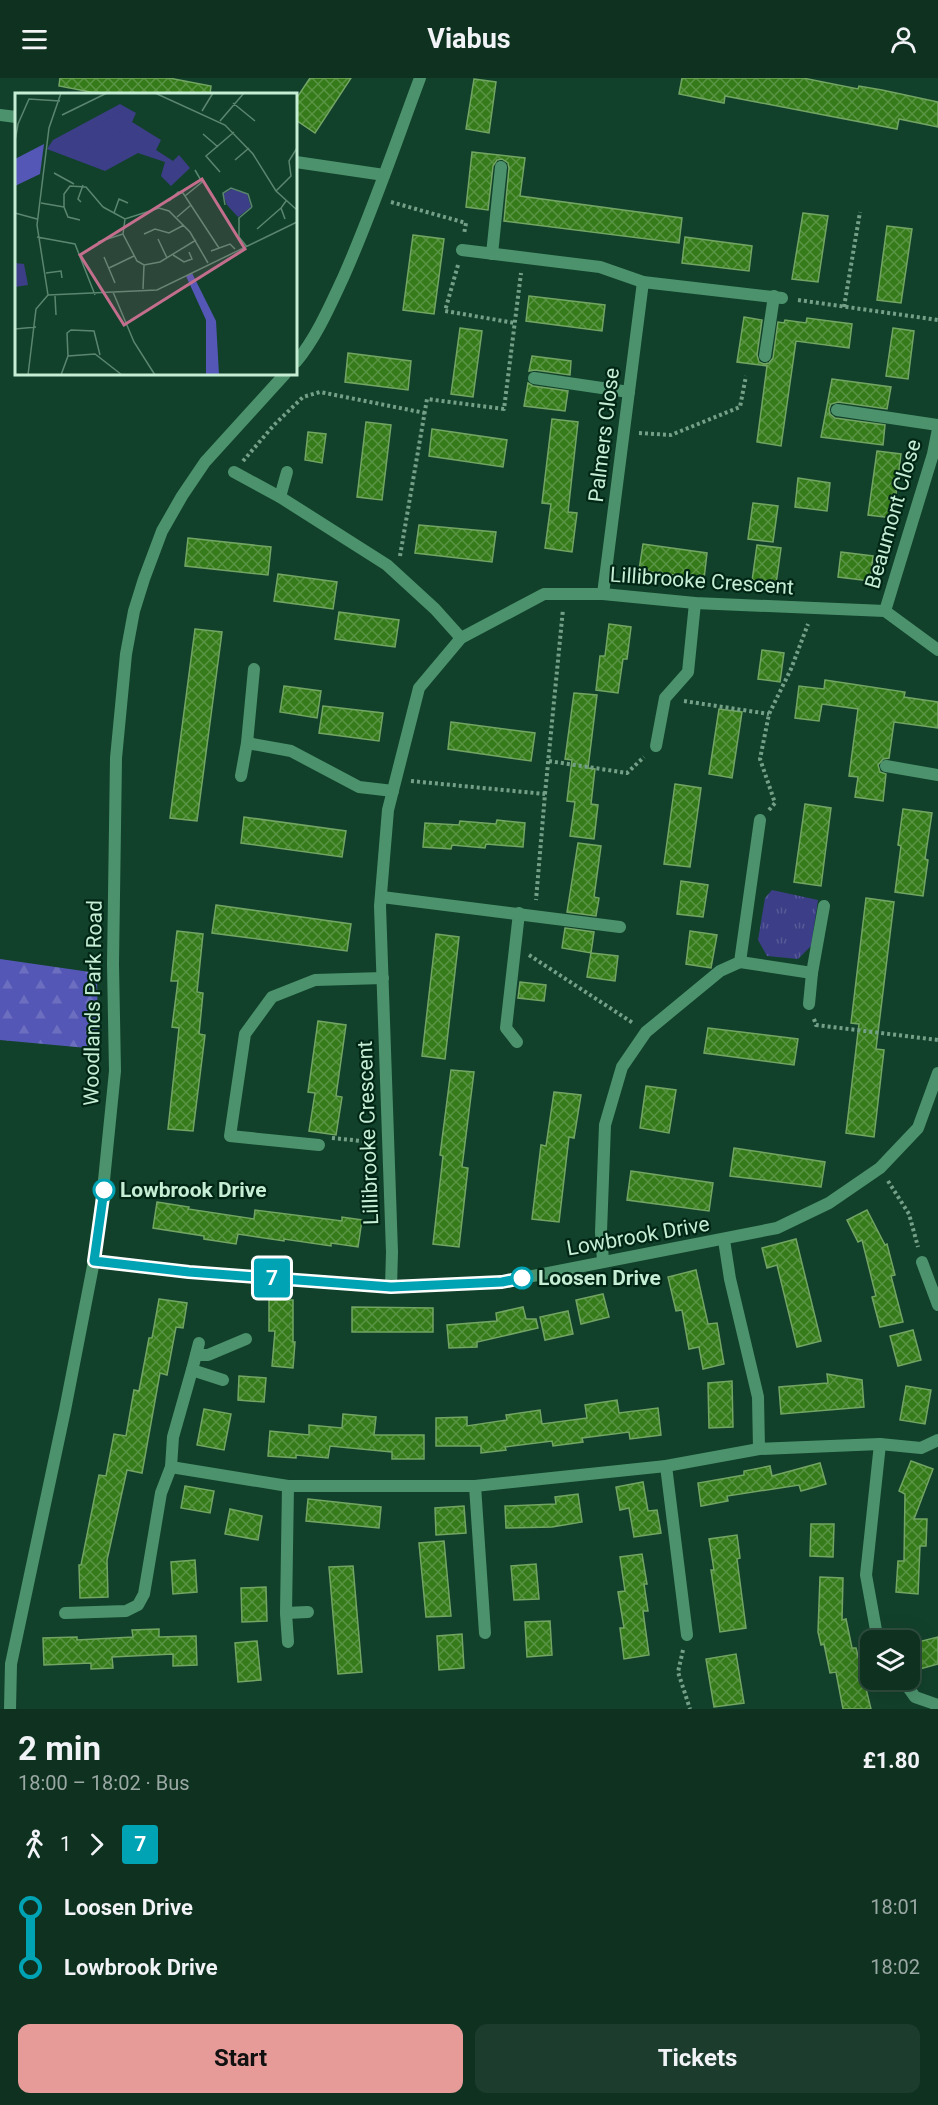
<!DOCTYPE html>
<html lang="en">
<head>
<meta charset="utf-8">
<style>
	:root { --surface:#0e3120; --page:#1c3d2d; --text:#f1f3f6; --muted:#9ba9a5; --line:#2e4c3e; --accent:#e69b98 }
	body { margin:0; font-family:Roboto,sans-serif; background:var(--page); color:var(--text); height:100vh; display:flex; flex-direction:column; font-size:22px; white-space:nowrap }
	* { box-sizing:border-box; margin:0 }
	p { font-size:20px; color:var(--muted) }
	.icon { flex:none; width:33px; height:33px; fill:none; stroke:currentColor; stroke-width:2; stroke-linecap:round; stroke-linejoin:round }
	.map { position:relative; height:1631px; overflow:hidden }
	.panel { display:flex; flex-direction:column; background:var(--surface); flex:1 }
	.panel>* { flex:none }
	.badge { padding:0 12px; border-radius:4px; font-size:21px; line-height:39px }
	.controls { position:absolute; left:860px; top:1552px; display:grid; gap:12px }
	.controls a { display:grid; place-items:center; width:60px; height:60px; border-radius:12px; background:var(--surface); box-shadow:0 6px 24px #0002,0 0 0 2px var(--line); font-size:30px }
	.map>.badge { position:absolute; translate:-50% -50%; box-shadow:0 0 0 3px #fff }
	.legs { display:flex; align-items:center; gap:9px; height:66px; padding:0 18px; font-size:20px }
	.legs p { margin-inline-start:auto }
	.head { display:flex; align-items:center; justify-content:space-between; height:102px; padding:0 18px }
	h1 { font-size:33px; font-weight:700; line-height:45px }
	.action { display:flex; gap:12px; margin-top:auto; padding:12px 18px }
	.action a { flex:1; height:69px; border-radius:12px; background:var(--accent); color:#111; font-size:24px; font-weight:700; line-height:69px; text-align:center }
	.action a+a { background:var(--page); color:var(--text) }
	ul { padding:0 18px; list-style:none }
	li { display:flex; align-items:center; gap:21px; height:60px; font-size:22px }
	li i { display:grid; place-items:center; width:9px; height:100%; margin:0 8px; background:currentColor }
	li i::after { content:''; width:15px; height:15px; margin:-8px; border:4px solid; border-radius:50%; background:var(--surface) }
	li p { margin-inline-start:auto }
	li:first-child i { background:linear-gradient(#0000 50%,currentColor 0) }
	li:last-child i { background:linear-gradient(currentColor 50%,#0000 0) }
	header { display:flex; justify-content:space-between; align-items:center; height:78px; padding:0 18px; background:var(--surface); font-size:27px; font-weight:700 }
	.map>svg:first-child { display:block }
	.grass { fill:url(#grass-tufts) }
	.forest { fill:url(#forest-firs) }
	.building { fill:url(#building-cross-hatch); stroke:#72a563; stroke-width:1.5 }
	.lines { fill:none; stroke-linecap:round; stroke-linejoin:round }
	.path { stroke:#74a088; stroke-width:4; stroke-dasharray:3 3; stroke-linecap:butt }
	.service { stroke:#4c936d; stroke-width:12 }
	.minor { stroke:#4c936d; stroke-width:12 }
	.tertiary { stroke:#4c936d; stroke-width:12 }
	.line-1-casing { stroke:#fff; stroke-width:14 }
	.line-1 { stroke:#00a3b4; stroke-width:9 }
	.stop-1-dot { fill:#fff; stroke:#00a3b4; stroke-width:3 }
	.labels { text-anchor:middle; stroke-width:4.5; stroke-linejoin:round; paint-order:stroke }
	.street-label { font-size:21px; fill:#c5eed5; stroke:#012615 }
	.stop-label { font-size:21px; font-weight:bold; fill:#c5eed5; stroke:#012615; text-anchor:start }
	.inset-road { fill:none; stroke:#5a866f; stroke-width:1.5 }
	.view { fill:#c36e8c; fill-opacity:0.15; stroke:#c36e8c; stroke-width:3 }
	.inset-edge { fill:none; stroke:#c5eed5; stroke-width:3 }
</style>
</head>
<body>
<header><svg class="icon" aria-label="menu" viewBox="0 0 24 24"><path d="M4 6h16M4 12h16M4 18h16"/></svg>Viabus<svg class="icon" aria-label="person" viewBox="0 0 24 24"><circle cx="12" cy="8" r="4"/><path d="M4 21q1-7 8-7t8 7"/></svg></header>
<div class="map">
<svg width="938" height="1631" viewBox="0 0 938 1631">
	<defs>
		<pattern id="grass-tufts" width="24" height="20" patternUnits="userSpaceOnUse" patternTransform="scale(1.5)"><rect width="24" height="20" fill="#3c3e87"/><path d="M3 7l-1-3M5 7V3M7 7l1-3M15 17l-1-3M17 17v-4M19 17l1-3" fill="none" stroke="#575a97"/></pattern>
		<pattern id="forest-firs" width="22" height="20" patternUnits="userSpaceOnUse" patternTransform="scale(1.5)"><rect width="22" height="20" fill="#5557b6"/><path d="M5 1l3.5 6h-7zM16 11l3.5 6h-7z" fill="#6c6fbf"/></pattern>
		<pattern id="building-cross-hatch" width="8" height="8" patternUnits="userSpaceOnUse" patternTransform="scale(1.5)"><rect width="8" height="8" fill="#357b1a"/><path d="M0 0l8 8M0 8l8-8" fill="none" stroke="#5a9445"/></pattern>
	</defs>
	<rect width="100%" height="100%" fill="#12412b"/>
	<polygon class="grass" points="772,812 818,822 811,868 798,881 767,878 758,862 765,820"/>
	<polygon class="forest" points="0,881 97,895 98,971 0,962"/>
	<g class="building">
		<polygon points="60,0 169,0 211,8 210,16 101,16 59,8"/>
		<polygon points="310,0 351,0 315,55 296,42 296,21"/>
		<polygon points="682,0 803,0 858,11 859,8 882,12 938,24 938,49 899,41 897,51 725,18 724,25 679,16"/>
		<polygon points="474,1 496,4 489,55 466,51"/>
		<polygon points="472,74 525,80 520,118 682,140 679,165 504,143 509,90 508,85 502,81 497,82 493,88 488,132 466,129"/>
		<polygon points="803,135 828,138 818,204 792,201"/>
		<polygon points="887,148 912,151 901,225 877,222"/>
		<polygon points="413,157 444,161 434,236 403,232"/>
		<polygon points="685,159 752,168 749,193 682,185"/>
		<polygon points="529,218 605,227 602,253 526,243"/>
		<polygon points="744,239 762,242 757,277 759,284 764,286 769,285 773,280 778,244 784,245 785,242 806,245 807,240 852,246 849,270 796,263 781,368 757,364 767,288 737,284"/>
		<polygon points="460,250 482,253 473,319 451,316"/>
		<polygon points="893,250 914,253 908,301 886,298"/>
		<polygon points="348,275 411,283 408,312 345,304"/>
		<polygon points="532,278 571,283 570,297 535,292 529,293"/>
		<polygon points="832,301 891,309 887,331 838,324 831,326 829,331 830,336 835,340 885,347 883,367 821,359"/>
		<polygon points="528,305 533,308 568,313 565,333 524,328"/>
		<polygon points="552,341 578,344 568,434 577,435 572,474 545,470 551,426 542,425"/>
		<polygon points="366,344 391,347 382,422 357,419"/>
		<polygon points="432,351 507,362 503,389 429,378"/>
		<polygon points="308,354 326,356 322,385 305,382"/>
		<polygon points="877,373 901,376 893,440 868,437"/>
		<polygon points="798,400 830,405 827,433 795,429"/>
		<polygon points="753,425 778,428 773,464 748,461"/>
		<polygon points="419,447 496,454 492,484 415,475"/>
		<polygon points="188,460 271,469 268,497 185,488"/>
		<polygon points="643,466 707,475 704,501 639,492"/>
		<polygon points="757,467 781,470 776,506 752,503"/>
		<polygon points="841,474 873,478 870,503 838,499"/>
		<polygon points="278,496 337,504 333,531 274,523"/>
		<polygon points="339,534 399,542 395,569 335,561"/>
		<polygon points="609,546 631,549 627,581 623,581 618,615 596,612 600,578 605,578"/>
		<polygon points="195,551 222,554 197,743 170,740"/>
		<polygon points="762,572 784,575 780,604 758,601"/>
		<polygon points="825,602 905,614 904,619 938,624 938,650 894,644 889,680 883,681 878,687 880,694 886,696 883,723 855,719 858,699 849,698 858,631 822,626 819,643 795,640 799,608 824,611"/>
		<polygon points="284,608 321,613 317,640 280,634"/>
		<polygon points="574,615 597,617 588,690 595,691 591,726 598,727 594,761 570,758 575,724 567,723 572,682 565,681"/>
		<polygon points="323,628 383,635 379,663 319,655"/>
		<polygon points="719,631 742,634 732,700 709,696"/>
		<polygon points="451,644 535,655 531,683 448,671"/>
		<polygon points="675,706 701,710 690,789 664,786"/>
		<polygon points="805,726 831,730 821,808 794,804"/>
		<polygon points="903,731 932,735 925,781 928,782 923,818 895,814 901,768 898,767"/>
		<polygon points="244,739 346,753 342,779 241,765"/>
		<polygon points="497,742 525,745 523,769 486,766 485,770 452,767 451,771 423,769 425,745 459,747 460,743 496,746"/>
		<polygon points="578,765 601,768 594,819 599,820 596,838 567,834"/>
		<polygon points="681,803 708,807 703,839 677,836"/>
		<polygon points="866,820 894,824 876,971 884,972 874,1059 846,1055 859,946 851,945"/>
		<polygon points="216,827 351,846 347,873 212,855"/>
		<polygon points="565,850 594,854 591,875 562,870"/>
		<polygon points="177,853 203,856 197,914 203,915 199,956 205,957 193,1053 168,1051 179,950 172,949 178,903 171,903"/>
		<polygon points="690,853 717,857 711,890 686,886"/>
		<polygon points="436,856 459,859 445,981 422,978"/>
		<polygon points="591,875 618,878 615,903 587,899"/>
		<polygon points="520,904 546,907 544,923 518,920"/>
		<polygon points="318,943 346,947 336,1018 342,1019 336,1057 309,1053 315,1015 308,1014"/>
		<polygon points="708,950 798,961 794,987 704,975"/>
		<polygon points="451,992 474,994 462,1089 468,1090 459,1169 433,1166 443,1078 440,1077"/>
		<polygon points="646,1008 676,1012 669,1055 640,1050"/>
		<polygon points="554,1014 581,1017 574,1060 569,1059 559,1144 532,1141 541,1067 546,1068"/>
		<polygon points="734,1070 825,1084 821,1109 730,1098"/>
		<polygon points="631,1093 713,1105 709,1133 627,1122"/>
		<polygon points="157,1124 189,1129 188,1131 254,1141 255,1132 342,1143 342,1139 362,1142 358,1169 331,1165 331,1168 284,1161 284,1163 238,1156 236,1166 204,1161 204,1158 153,1150"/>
		<polygon points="867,1132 885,1167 887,1166 895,1197 891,1198 903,1244 880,1249 872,1219 876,1218 862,1162 858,1164 847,1142"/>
		<polygon points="796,1161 821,1263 797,1269 777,1187 767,1190 762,1170"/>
		<polygon points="696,1192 708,1246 717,1245 724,1286 703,1291 699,1269 689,1271 682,1232 676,1233 668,1199"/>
		<polygon points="603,1216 609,1239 581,1246 576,1222"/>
		<polygon points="159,1221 187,1225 183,1250 176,1249 167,1297 160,1295 142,1395 127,1392 107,1482 108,1519 80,1520 79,1487 81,1487 99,1397 106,1398 114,1356 126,1358 134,1312 139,1313 149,1260 152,1260"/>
		<polygon points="269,1222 293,1222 293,1264 295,1264 293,1290 272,1288 275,1253 269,1253"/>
		<polygon points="352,1229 433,1230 433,1254 352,1254"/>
		<polygon points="523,1229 526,1241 536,1241 538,1250 477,1264 477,1269 449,1270 447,1247 497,1243 496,1235"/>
		<polygon points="568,1233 573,1256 545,1262 540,1239"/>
		<polygon points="913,1252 921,1282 898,1288 890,1258"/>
		<polygon points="827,1296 862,1302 864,1329 781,1336 779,1309 828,1305"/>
		<polygon points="239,1298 266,1300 264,1324 238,1322"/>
		<polygon points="732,1303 733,1349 709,1350 708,1305"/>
		<polygon points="906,1308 931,1312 925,1346 900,1342"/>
		<polygon points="617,1322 619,1335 658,1330 661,1357 630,1361 629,1354 582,1360 583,1364 553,1368 552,1363 505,1369 506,1372 481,1375 481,1368 436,1368 436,1340 467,1339 467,1348 507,1342 506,1337 540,1332 542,1346 587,1340 585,1327"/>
		<polygon points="204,1331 231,1336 224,1372 197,1367"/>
		<polygon points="343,1336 376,1339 374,1357 424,1357 424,1381 392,1381 392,1374 330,1368 328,1380 296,1377 296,1380 268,1378 270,1353 309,1357 309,1347 342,1350"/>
		<polygon points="911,1383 933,1391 914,1441 927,1441 926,1468 920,1468 918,1516 896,1514 898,1483 904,1483 905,1416 899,1413"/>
		<polygon points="820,1385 826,1406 801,1413 799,1407 727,1418 728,1423 701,1428 698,1405 744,1397 744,1393 770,1388 772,1398"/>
		<polygon points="643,1404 648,1433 657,1432 661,1455 634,1459 629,1430 620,1432 616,1409"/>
		<polygon points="185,1408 214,1413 210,1435 181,1430"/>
		<polygon points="578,1416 582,1444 552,1449 506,1450 505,1428 556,1426 555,1419"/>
		<polygon points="308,1421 381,1429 379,1450 306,1443"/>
		<polygon points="464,1428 466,1455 436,1457 435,1430"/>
		<polygon points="230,1431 262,1438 258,1462 225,1456"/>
		<polygon points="811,1446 834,1446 833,1479 810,1478"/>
		<polygon points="737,1457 740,1480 737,1481 746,1550 720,1554 711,1492 714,1492 709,1461"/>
		<polygon points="444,1463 451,1538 426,1539 419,1465"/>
		<polygon points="642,1476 647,1506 644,1506 648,1533 643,1533 649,1577 624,1581 620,1550 624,1550 618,1514 625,1513 620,1479"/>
		<polygon points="195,1482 197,1514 173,1516 171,1484"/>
		<polygon points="536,1486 539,1521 514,1522 511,1488"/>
		<polygon points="353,1488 362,1594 338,1596 329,1489"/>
		<polygon points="820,1499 843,1500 842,1542 846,1541 852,1570 856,1570 871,1631 843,1631 836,1594 830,1595 824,1566 821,1567 818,1554"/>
		<polygon points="266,1509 267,1543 242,1544 241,1510"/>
		<polygon points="550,1543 552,1577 527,1579 525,1544"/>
		<polygon points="159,1551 159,1559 196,1558 197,1587 173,1588 173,1576 112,1579 113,1590 91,1591 91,1585 44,1587 43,1560 77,1559 77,1562 133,1559 132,1552"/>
		<polygon points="462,1556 464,1590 439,1592 437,1558"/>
		<polygon points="938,1559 938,1586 916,1592 910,1566"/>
		<polygon points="257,1563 261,1602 238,1604 235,1565"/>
		<polygon points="736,1576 744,1625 714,1629 706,1581"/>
	</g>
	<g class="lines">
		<g class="path">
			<polyline points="391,124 466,145 464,156"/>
			<polyline points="458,187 445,233 515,245"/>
			<polyline points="798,222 938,242"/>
			<polyline points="844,229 860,134"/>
			<polyline points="639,355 671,357 740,329 746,298"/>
			<polyline points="243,383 274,347 303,319 320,314 425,335"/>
			<polyline points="400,478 427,321 504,331 521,195"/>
			<polyline points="684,623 769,636"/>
			<polyline points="549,683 627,695 644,679"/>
			<polyline points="411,703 545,716 536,822"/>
			<polyline points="545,716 563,531"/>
			<polyline points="769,732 775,725 760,681 769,636 791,591 808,546"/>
			<polyline points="529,877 633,945"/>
			<polyline points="814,941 816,947 938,962"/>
			<polyline points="332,1060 372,1064"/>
			<polyline points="888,1103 909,1136 918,1169"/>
			<polyline points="683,1572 678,1594 690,1631"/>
		</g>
		<g class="service">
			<polyline points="492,176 501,89"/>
			<polyline points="765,278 774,218"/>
			<polyline points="534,300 629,314"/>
			<polyline points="837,332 938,347"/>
			<polyline points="656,668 665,620 688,594 695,525"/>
			<polyline points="886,688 938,697"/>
			<polyline points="517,964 506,950 519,835"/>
			<polyline points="196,1277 208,1277 246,1261"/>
		</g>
		<g class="minor">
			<polyline points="0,37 16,39"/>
			<polyline points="296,84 384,97"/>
			<polyline points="462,172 600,189 643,204 782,220"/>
			<polyline points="234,394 280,419 387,487 435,531 461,560"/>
			<polyline points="280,419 287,394"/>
			<polyline points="603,516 643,204"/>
			<polyline points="885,533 933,376 938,351"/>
			<polyline points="247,665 291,673 359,709 393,713"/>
			<polyline points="241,698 247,665 254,591"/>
			<polyline points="382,819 620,849"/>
			<polyline points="740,884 812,895"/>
			<polyline points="809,926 812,895 824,828"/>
			<polyline points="319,1067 230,1058 245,956 272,919 315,902 383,900"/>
			<polyline points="724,1162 730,1201 758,1319 759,1371"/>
			<polyline points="94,1183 189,1194 391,1209 502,1204 777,1150 829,1125 880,1090 918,1050 938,995"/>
			<polyline points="603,1183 601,1154 605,1047 622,989 646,954 720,893 740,884 760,742"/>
			<polyline points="922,1184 938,1227"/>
			<polyline points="391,1209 392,1174 380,828 388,732 419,610 461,560 544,516 603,516 695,525 885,533 938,572"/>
			<polyline points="199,1265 192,1292 223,1302"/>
			<polyline points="666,1388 687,1557"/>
			<polyline points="171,1389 288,1408 475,1408 666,1388 759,1371 880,1366 921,1370 938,1362"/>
			<polyline points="475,1408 485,1555"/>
			<polyline points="65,1535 126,1533 138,1527 144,1516 161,1415 171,1389 173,1359 192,1292"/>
			<polyline points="286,1535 308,1534"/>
			<polyline points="878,1563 866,1497 880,1366"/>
			<polyline points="288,1564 286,1535 288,1408"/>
			<polyline points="903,1602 915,1619 938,1627"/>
		</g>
		<g class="tertiary">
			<path d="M296,284C316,260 330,228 343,200C372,135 395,67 420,0"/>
			<polyline points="10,1631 11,1586 65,1332 94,1183 103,1112 115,993 113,886 116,680 126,576 134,533 144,501 162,453 182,418 205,384 285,296"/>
		</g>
	</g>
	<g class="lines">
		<g class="line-1-casing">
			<polyline id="line-1" points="104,1112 94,1183 189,1194 391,1209 502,1204 522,1200"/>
		</g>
		<use href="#line-1" class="line-1"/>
	</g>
	<g class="stop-1-dot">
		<circle cx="104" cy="1112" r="10"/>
		<circle cx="522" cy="1200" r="10"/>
	</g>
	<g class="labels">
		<g class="street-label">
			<text transform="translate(604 357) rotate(-83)" y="7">Palmers Close</text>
			<text transform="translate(893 436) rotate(-74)" y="7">Beaumont Close</text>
			<text transform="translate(702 503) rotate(4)" y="7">Lillibrooke Crescent</text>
			<text transform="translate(93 925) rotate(-89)" y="7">Woodlands Park Road</text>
			<text transform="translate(368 1055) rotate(-92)" y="7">Lillibrooke Crescent</text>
			<text transform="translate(638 1158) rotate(-10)" y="7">Lowbrook Drive</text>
		</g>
		<g class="stop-label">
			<text x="120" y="1119">Lowbrook Drive</text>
			<text x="538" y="1207">Loosen Drive</text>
		</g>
	</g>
	<g transform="translate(15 15)">
		<rect width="282" height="282" fill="#12412b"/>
		<path d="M29,51L25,81L0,93V66ZM177,180L201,228L204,282H191V227L171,183Z" fill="#5557b6"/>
		<path d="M105,11L121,20L117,29L146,47L141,57L158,68L164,62L175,75L156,93L146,83L150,69L123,60L90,78L32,56L38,47ZM217,96L232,101L236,114L223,124L212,112L208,101Z" fill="#3c3e87"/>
		<path d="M0,170L9,171L13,192L0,194Z" fill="#3c3e87"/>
		<path d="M109,17L117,33L91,46L84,30ZM80,32L88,48L68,58L60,42Z" fill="#3c3e87"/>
		<path class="inset-road" d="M140,0L210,32L238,61L261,98L282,117M218,10L240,28M187,18L198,0M47,22L92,0M205,28L229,0M188,41L203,54M0,48L3,31L14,6L45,8M220,67L234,55M205,79L191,63L219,39M39,80L59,91M261,98L276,83L274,68L282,55M170,103L187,89L180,77M154,108L163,99L168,100L204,155M66,109L63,106L68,92M26,110L49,114M210,112L208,100L216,95L233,101L237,114M88,114L110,126L144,115L154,118L175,139L193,170M0,120L22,126M99,120L104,106L113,110M162,124L176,112M110,126L108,141L122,168L129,172L145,169L181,147M270,126L266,115L271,108M65,127L53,124L49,114V101L55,93L71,94L88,114M242,136L266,115M129,141L140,136L154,140L169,132M22,144L60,151L80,202M143,146L152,165M83,149L108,141M232,154L224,144V125L237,114M196,158L215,151L220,156M158,162L169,169L177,166L174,159M89,164L100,190M94,175L119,163M31,180L46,178L47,185M128,196L129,172M98,199L119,249L140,282M33,202L142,197L282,129M33,202L22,132L34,35L46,0M40,203L41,222M0,236L21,234M53,263L52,240L56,237L79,238L85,262M13,282L21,216L33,202M46,282L53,263L80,261L107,282"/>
		<path class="view" d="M187,86L230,156L109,232L65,162Z"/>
		<rect width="282" height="282" class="inset-edge"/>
	</g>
</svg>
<div class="controls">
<a><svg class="icon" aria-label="layers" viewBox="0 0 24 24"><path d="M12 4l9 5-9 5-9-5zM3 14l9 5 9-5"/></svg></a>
</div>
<b class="badge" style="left:272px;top:1200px;background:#00a3b4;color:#fff">7</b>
</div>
<section class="panel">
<div class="head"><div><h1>2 min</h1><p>18:00 – 18:02 · Bus</p></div><b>£1.80</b></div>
<div class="legs"><svg class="icon" aria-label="walk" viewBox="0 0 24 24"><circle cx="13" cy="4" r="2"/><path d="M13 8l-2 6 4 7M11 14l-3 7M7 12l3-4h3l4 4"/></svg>1<svg class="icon" aria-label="forward" viewBox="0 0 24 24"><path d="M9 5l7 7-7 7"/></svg><b class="badge" style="background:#00a3b4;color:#fff">7</b></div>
<ul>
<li><i style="color:#00a3b4"></i><b>Loosen Drive</b><p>18:01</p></li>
<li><i style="color:#00a3b4"></i><b>Lowbrook Drive</b><p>18:02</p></li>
</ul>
<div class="action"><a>Start</a><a>Tickets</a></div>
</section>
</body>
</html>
